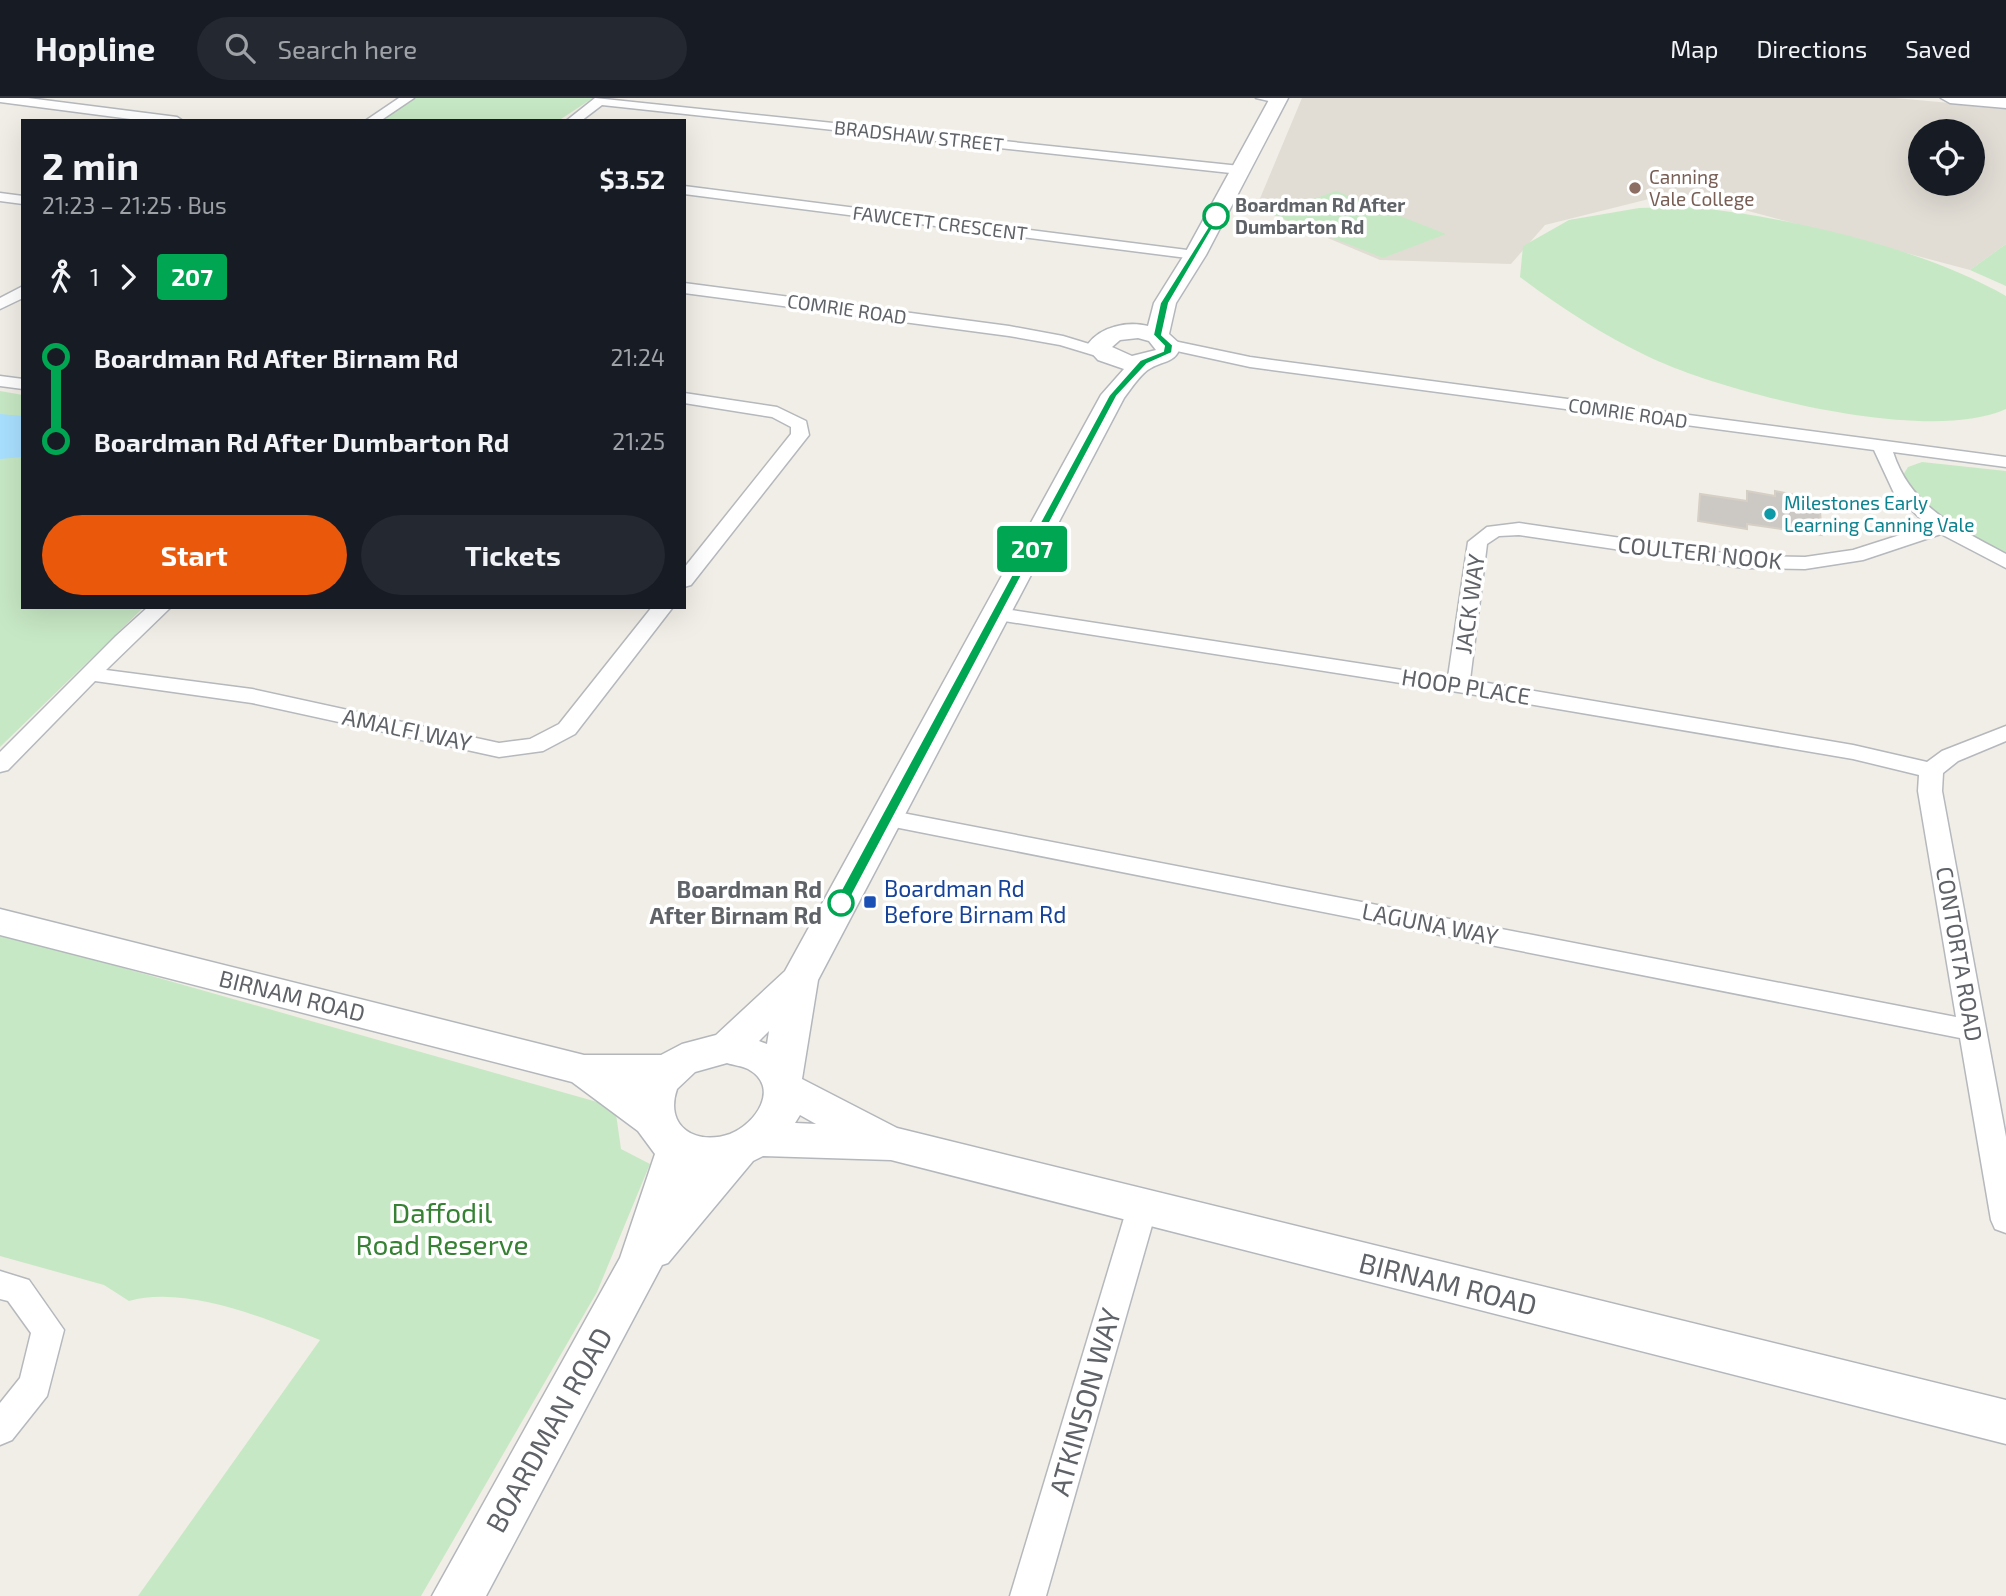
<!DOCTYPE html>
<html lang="en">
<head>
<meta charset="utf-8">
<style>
	:root { --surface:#171b24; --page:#242831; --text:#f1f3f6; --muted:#9ea1a6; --line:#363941; --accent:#ea580c }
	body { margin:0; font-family:"Exo 2",sans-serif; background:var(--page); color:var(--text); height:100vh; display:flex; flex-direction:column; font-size:26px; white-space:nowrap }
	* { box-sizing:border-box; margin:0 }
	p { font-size:23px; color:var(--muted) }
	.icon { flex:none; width:38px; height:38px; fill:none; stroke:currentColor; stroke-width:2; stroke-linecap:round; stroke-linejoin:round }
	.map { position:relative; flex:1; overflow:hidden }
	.side { position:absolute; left:21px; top:21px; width:665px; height:490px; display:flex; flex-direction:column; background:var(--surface); border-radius:0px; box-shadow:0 7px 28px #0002 }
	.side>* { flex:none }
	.badge { padding:0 14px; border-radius:5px; font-size:24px; line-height:46px }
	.buttons { position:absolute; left:1908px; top:21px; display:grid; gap:14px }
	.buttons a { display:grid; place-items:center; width:77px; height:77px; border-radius:50%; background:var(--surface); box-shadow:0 7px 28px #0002; font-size:35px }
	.map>.badge { position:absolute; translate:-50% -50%; box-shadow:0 0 0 4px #fff }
	.legs { display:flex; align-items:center; gap:10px; height:77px; padding:0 21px; font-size:23px }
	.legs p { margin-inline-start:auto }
	.head { display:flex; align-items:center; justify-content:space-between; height:119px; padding:0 21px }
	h1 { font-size:38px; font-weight:700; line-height:52px }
	.cta { display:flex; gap:14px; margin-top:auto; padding:14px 21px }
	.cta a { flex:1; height:80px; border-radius:42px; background:var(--accent); color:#fff; font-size:28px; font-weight:700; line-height:80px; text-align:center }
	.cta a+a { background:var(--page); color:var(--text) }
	ul { padding:0 21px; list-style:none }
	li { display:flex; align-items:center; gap:24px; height:84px; font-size:26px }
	li i { display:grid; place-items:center; width:10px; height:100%; margin:0 9px; background:currentColor }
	li i::after { content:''; width:18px; height:18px; margin:-9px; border:5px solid; border-radius:50%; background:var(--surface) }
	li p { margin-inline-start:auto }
	li:first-child i { background:linear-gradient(#0000 50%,currentColor 0) }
	li:last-child i { background:linear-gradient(currentColor 50%,#0000 0) }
	header { display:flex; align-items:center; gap:42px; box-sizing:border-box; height:98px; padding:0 35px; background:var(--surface); border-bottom:2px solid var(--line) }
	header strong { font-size:33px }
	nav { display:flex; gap:38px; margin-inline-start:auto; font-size:24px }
	.search { width:490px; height:63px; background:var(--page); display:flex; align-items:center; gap:18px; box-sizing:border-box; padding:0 24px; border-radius:38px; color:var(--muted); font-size:26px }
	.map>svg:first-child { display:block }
	.education { fill:#e1ddd5; fill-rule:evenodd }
	.green { fill:#c7e8c4 }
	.water { fill:#a9e0ff }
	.building { fill:#ccc9c4; stroke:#d6cfc5; stroke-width:2 }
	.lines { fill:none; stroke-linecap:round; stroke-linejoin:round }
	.street-casing { stroke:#b5b8bc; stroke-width:3 }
	.secondary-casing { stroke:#b3b7bc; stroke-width:3 }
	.street { fill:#fff; fill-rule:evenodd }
	.secondary { fill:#fff; fill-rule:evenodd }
	.line-1 { fill:#00a651; stroke:#fff; stroke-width:2 }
	.education-dot { fill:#8d6e63; stroke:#fff; stroke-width:2.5 }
	.stop-1-dot { fill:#fff; stroke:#00a651; stroke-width:3.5 }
	.culture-dot { fill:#0f9aa8; stroke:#fff; stroke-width:2.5 }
	.transit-dot { fill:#1a4fb4; stroke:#fff; stroke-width:2.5 }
	.labels { text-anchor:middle; stroke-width:7; stroke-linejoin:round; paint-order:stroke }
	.far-street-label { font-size:19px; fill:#5f6368; stroke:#fff }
	.far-education-label { font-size:19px; fill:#785e54; stroke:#fff; text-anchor:start }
	.far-stop-label { font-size:19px; font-weight:bold; fill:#5f6368; stroke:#fff; text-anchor:start }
	.far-culture-label { font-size:19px; fill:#0d838f; stroke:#fff; text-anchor:start }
	.street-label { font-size:23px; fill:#5f6368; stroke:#fff }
	.transit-label { font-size:23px; fill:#164399; stroke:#fff; text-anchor:start }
	.stop-label { font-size:23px; font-weight:bold; fill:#5f6368; stroke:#fff; text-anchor:end }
	.near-park-label { font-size:28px; fill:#368134; stroke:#fff }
	.near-street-label { font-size:28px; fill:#5f6368; stroke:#fff }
</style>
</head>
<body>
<header>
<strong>Hopline</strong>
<div class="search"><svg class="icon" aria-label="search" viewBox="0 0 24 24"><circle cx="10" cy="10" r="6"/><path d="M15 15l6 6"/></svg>Search here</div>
<nav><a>Map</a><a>Directions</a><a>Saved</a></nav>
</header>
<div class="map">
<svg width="2006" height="1498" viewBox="0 0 2006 1498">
	<rect width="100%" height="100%" fill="#f1eee7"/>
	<path class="education" d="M1302,0H1895L2006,10V146L1970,172L1677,94L1545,127L1511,166L1380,162L1256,110ZM1920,33H1972V86H1920Z"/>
	<g class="green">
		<polygon points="413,0 593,0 558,23 375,23"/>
		<polygon points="1336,93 1446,136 1383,160 1272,116"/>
		<path d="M1639,110C1662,110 1686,108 1709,111C1801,122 1926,152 2006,198V311C1928,347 1723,295 1647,258C1601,236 1560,209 1520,179L1523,148L1569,122Z"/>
		<polygon points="2006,146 2006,188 1970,172"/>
		<polygon points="0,293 23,297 23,509 144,509 0,649"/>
		<path d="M1922,364L2006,373V456C1967,435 1928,416 1903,377L1908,369Z"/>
		<path d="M0,835L615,1009L621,1051L650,1066L597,1194L421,1498H138L320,1242C267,1221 186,1187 129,1203L104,1187L0,1158Z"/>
	</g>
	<polygon class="water" points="0,316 23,318 23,359 0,361"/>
	<polygon class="building" points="1747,393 1775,398 1775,393 1819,402 1822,437 1747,426 1747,431 1698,423 1700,396 1747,403"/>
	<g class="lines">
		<g class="street-casing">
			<g id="street">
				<polygon points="0,0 28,0 177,19 183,23 146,23 0,4"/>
				<polygon points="399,0 414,0 380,23 365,23"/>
				<polygon points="595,0 1240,68 1247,72 1240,76 602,7 581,23 566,23"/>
				<polygon points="1256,0 1283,0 1284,1 1278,5"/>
				<polygon points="684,88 1195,153 1202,157 1195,161 684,96"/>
				<polygon points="0,95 23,98 23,106 0,103"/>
				<polygon points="684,185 1009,228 1063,238 1109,252 1111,255 1103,260 1060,247 1009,238 684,195"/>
				<polygon points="23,188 23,200 0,211 0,200"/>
				<path d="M1169,242L1250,259L2006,359V369L1893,354C1911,410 1958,430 2006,456V470L1941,436L1863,462L1805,471L1744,470L1519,437L1499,438L1487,446L1470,582L1853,647L1927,664L1942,653L2006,628V643L1958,663L1943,675L1942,693L2006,1039V1135L1995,1131L1991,1122L1960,940L879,726L875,720L879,714L887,712L1956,919L1918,693L1919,677L1853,661L1458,594L998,522L988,516L998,510L1448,579L1468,444L1487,429L1519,425L1744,458L1805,459L1853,452L1928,428L1894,395L1874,352L1250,269L1163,250L1161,247Z"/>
				<polygon points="0,278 23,281 23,291 0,288"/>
				<polygon points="684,295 777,309 806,323 809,337 691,487 684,489 684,470 791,336 791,329 772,319 684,305"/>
				<polygon points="148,509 171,509 106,572 252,591 499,645 530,641 559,626 652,509 673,509 575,636 543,653 499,659 252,605 95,583 8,672 0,674 0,654 116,538"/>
				<polygon points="1142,1097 1153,1101 1157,1110 1046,1498 1010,1498 1127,1110 1131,1101"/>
				<polygon points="0,1173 29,1182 64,1232 47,1298 12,1342 0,1347 0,1305 20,1280 31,1235 8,1203 0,1201"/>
			</g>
		</g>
		<g class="secondary-casing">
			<g id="secondary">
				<path d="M1270,0H1288L1206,157L1176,205L1169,236L1181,247C1176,265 1165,262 1151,270C1141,275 1131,291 1124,300L818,882L802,981L897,1030L2006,1302V1346L891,1062L763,1058L753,1063L668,1165L662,1167L486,1498H432L620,1160L655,1056L638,1033L572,984L0,837V811L584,957H661L682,946L716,937L785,873L1101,297L1124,271L1098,262L1088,251V246C1101,228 1128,223 1148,228L1154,205L1184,157ZM1138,240L1149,243L1156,252L1132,258L1112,249L1120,242ZM769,933L767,946L759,943ZM727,965C733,967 742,968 748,971C781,989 756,1026 730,1036C696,1048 664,1029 677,991L695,974ZM800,1017L816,1026L795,1025Z"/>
				<polygon points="1941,0 2006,0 2006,10 1950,5"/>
			</g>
		</g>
		<use href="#street" class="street"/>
		<use href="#secondary" class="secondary"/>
	</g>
	<polygon class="line-1" points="1216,116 1220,118 1169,205 1162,237 1173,247 1172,255 1147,266 1117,298 848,805 841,810 836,809 834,805 1109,297 1140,262 1163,253 1164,248 1153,237 1160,205"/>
	<circle class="education-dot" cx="1635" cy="90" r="7"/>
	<g class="stop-1-dot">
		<circle cx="1216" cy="118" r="12"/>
		<circle cx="841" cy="805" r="12"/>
	</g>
	<circle class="culture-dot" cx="1770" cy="416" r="7"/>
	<rect class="transit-dot" x="863" y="797" width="14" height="14" rx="3.5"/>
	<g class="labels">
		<g class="far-street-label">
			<text transform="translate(919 38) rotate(6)" y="7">BRADSHAW STREET</text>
			<text transform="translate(940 125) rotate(7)" y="7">FAWCETT CRESCENT</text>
			<text transform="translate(847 211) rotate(8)" y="7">COMRIE ROAD</text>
			<text transform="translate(1628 315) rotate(8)" y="7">COMRIE ROAD</text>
		</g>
		<g class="far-education-label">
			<text x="1649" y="86">Canning<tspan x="1649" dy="22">Vale College</tspan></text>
		</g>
		<g class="far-stop-label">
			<text x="1235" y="114">Boardman Rd After<tspan x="1235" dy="22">Dumbarton Rd</tspan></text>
		</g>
		<g class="far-culture-label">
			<text x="1784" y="412">Milestones Early<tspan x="1784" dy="22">Learning Canning Vale</tspan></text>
		</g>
		<g class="street-label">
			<text transform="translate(1700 455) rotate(6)" y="8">COULTERI NOOK</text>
			<text transform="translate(1470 506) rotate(-82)" y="8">JACK WAY</text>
			<text transform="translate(1466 589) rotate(9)" y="8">HOOP PLACE</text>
			<text transform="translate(407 632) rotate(12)" y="8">AMALFI WAY</text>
			<text transform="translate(1430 826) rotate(11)" y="8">LAGUNA WAY</text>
			<text transform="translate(1959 856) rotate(80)" y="8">CONTORTA ROAD</text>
			<text transform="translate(292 898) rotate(14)" y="8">BIRNAM ROAD</text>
		</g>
		<g class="transit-label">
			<text x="884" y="799">Boardman Rd<tspan x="884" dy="26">Before Birnam Rd</tspan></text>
		</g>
		<g class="stop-label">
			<text x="822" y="800">Boardman Rd<tspan x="822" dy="26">After Birnam Rd</tspan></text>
		</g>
		<g class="near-park-label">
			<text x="442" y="1125">Daffodil<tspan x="442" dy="32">Road Reserve</tspan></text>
		</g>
		<g class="near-street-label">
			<text transform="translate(1448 1186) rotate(14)" y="10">BIRNAM ROAD</text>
			<text transform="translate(1085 1304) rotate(-74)" y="10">ATKINSON WAY</text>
			<text transform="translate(549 1332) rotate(-61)" y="10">BOARDMAN ROAD</text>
		</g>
	</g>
</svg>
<div class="buttons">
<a><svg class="icon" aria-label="locate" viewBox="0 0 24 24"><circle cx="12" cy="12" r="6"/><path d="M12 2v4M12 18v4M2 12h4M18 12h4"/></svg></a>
</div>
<b class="badge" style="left:1032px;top:451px;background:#00a651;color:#fff">207</b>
<section class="side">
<div class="head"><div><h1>2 min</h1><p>21:23 – 21:25 · Bus</p></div><b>$3.52</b></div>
<div class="legs"><svg class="icon" aria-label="walk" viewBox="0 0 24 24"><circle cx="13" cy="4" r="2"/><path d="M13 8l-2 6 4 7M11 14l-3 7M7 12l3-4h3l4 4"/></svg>1<svg class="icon" aria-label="forward" viewBox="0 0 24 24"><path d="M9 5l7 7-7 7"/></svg><b class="badge" style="background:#00a651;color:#fff">207</b></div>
<ul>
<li><i style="color:#00a651"></i><b>Boardman Rd After Birnam Rd</b><p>21:24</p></li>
<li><i style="color:#00a651"></i><b>Boardman Rd After Dumbarton Rd</b><p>21:25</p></li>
</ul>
<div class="cta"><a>Start</a><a>Tickets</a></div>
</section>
</div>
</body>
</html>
